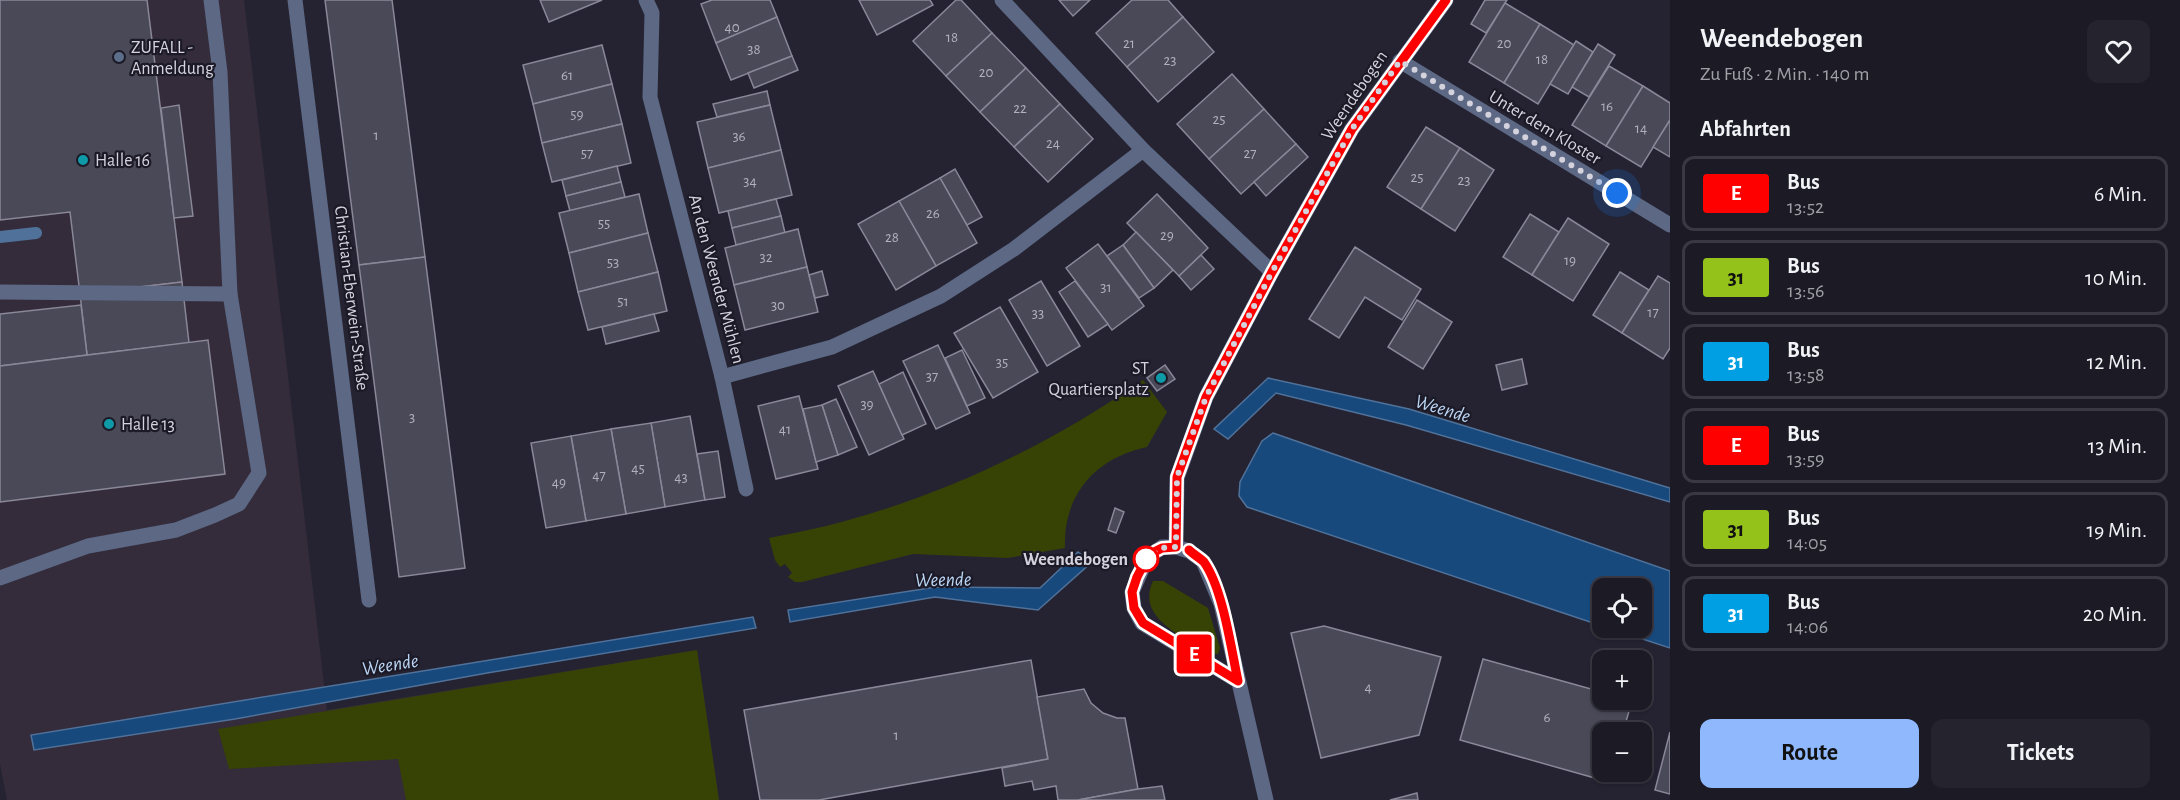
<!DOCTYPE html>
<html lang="de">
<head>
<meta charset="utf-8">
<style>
	:root { --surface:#1c1a25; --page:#25232d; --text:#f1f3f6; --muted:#a0a1a7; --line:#3a3842; --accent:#8fb8fd }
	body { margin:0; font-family:"Alegreya Sans",sans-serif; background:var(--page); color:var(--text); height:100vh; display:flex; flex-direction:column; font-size:22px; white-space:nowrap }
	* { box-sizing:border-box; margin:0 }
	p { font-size:20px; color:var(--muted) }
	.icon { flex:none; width:33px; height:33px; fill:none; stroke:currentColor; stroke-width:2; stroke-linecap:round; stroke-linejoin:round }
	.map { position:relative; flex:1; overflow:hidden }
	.sheet { display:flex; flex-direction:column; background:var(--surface); width:510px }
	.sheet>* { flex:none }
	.badge { padding:0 12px; border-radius:4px; font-size:21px; line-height:39px }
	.tools { position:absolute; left:1592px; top:578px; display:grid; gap:12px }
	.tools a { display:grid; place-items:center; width:60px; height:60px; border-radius:12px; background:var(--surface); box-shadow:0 2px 4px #0004,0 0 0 2px var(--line); font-size:30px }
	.you { position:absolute; width:30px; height:30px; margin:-15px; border:4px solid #fff; border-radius:50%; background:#1a73e8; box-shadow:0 0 0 9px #1a73e833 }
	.map>.badge { position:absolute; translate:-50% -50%; box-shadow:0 0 0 3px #fff }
	h2 { padding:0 30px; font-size:22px; line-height:54px }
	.round { display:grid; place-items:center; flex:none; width:63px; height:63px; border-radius:12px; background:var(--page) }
	.headline { display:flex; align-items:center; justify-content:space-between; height:102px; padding:0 30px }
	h1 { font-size:28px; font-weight:600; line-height:45px }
	.cta { display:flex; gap:12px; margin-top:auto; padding:12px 30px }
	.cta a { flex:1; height:69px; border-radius:12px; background:var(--accent); color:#111; font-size:24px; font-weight:600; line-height:69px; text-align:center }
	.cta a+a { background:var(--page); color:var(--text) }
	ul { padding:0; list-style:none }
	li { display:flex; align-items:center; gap:18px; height:75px; margin:0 12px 9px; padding:0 18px; border:3px solid var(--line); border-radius:12px }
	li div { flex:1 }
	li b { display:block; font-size:22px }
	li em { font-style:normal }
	li .badge { min-width:66px; font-weight:700; text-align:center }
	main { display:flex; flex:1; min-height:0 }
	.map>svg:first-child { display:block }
	.industrial { fill:#342c3b }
	.green { fill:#374205 }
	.water { fill:#18497d; stroke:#50729a; stroke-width:1.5 }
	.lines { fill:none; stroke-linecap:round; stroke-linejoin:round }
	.stream { stroke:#50729a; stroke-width:12 }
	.building { fill:#4a4958; stroke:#898798; stroke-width:1.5 }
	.minor { stroke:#5c6884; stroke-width:15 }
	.line-casing { stroke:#fff; stroke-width:14 }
	.line { stroke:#f00; stroke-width:9 }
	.walk { stroke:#d4d3dd; stroke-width:6; stroke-dasharray:0 10.8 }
	.service-dot { fill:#5c6f8a; stroke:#1c1a27; stroke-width:2 }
	.culture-dot { fill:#0f9aa8; stroke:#1c1a27; stroke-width:2 }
	.stop-dot { fill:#fff; stroke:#f00; stroke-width:3 }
	.labels { text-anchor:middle; stroke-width:4.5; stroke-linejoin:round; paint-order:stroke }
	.number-label { font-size:15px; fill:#b2b0bc }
	.poi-label { font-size:18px; fill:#d4d3dd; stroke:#1c1a27; text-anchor:start }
	.street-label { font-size:18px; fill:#d4d3dd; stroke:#1c1a27 }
	.stop-label { font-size:18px; font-weight:bold; fill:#d4d3dd; stroke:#1c1a27; text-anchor:end }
	.water-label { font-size:20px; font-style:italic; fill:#bbd6f5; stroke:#1c1a27 }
</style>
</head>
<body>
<main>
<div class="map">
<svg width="1670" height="800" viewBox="0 0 1670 800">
	<rect width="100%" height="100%" fill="#252331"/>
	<polygon class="industrial" points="0,0 244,0 327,710 697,650 719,800 7,800 0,764"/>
	<g class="green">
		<path d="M1143,380L1167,412L1147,447C1096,458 1063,494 1065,548L1008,558L913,554L802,582H795L788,577L792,573L785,564L780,567L775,560L769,538C794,533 820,528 845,521C951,492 1052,443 1143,380Z"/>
		<path d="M1153,581H1163L1208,608L1220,648L1218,654H1213C1186,638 1135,619 1153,581Z"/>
		<polygon points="697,650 719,800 406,800 398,759 229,769 218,729"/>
	</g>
	<g class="water">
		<polygon points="1268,378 1409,409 1670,488 1670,502 1406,425 1276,393 1228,439 1214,429"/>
		<polygon points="1273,433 1670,571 1670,648 1606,627 1641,627 1641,588 1602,588 1602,626 1247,507 1239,496 1240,482 1262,441"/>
		<polygon points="1078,552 1092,562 1038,610 935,597 790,622 788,610 936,587 1040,588"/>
		<polygon points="753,617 756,628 487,673 235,719 34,750 31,735"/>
	</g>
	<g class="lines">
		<polyline class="stream" points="0,237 36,233"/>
	</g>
	<g class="building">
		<polygon points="0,0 147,0 182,282 80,294 70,212 0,220"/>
		<polygon points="325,0 392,0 425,257 359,265"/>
		<polygon points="540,0 602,0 549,22"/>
		<polygon points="712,0 770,0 777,17 716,43 701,4"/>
		<polygon points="859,0 930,0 933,5 877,35"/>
		<polygon points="956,0 961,0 992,33 946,76 913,41"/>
		<polygon points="1059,0 1090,0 1073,16"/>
		<polygon points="1132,0 1168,0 1183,17 1127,67 1096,33"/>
		<polygon points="1485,0 1507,0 1486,33 1471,24"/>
		<polygon points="1505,3 1540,24 1504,83 1469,62"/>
		<polygon points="777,17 792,56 731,80 716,43"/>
		<polygon points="1183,17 1214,52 1158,102 1127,67"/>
		<polygon points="1540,24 1574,45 1538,104 1504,83"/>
		<polygon points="992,33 1026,68 980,112 946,76"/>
		<polygon points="1576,41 1593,52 1568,94 1550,84"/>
		<polygon points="1598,44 1615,55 1589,97 1572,87"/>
		<polygon points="602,45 612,84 533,104 523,65"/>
		<polygon points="792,56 798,70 754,88 748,73"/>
		<polygon points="1609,66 1643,86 1606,146 1572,125"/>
		<polygon points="1026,68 1060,104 1014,147 980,112"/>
		<polygon points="1232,74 1264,109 1209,159 1177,124"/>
		<polygon points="612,84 622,124 542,143 533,104"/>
		<polygon points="1643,86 1670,103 1670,120 1641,167 1606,146"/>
		<polygon points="767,91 770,105 717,117 713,104"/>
		<polygon points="1060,104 1093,139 1048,182 1014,147"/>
		<polygon points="179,105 193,216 174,218 161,108"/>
		<polygon points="770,105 781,150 708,168 697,122"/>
		<polygon points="1264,109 1296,144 1241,194 1209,159"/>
		<polygon points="1670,120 1670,157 1653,147"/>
		<polygon points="622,124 631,163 552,182 542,143"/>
		<polygon points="1426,127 1460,148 1421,209 1387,187"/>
		<polygon points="1296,144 1308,157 1266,196 1254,182"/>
		<polygon points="1460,148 1494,170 1455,231 1421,209"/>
		<polygon points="781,150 792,195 719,213 708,168"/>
		<polygon points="617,166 621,182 566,196 562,180"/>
		<polygon points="955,169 982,217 967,225 940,178"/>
		<polygon points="940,178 977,243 936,266 899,201"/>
		<polygon points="621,182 625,197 570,211 566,196"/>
		<polygon points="639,194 648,233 569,253 559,213"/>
		<polygon points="1157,194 1208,248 1179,276 1127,223"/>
		<polygon points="776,199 781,216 732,228 728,211"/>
		<polygon points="899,201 936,266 896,290 858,224"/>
		<polygon points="1530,214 1559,232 1532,275 1503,257"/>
		<polygon points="781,216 785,233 736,245 732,228"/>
		<polygon points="1568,218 1609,244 1573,301 1532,275"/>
		<polygon points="798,229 807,267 734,285 725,248"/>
		<polygon points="1136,232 1173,270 1154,288 1123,245"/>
		<polygon points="648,233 658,272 578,292 569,253"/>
		<polygon points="1098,244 1144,306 1112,330 1066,268"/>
		<polygon points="1123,245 1154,288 1139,298 1107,256"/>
		<polygon points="1355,247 1421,289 1402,320 1365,297 1339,338 1309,319"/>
		<polygon points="1201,255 1214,269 1191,290 1179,276"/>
		<polygon points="425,257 465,568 399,577 359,265"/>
		<polygon points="807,267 818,312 745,330 734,285"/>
		<polygon points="822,271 828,295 815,298 809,275"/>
		<polygon points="658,272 667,311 588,330 578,292"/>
		<polygon points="1620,272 1649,290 1622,333 1593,315"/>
		<polygon points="1658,276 1670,283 1670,348 1663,359 1622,333"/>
		<polygon points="1041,281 1080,346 1047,366 1009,300"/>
		<polygon points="1075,281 1108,324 1088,337 1059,292"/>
		<polygon points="182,282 189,343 87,355 80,294"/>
		<polygon points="1417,300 1452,322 1423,369 1388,347"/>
		<polygon points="81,305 87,355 0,366 0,314"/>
		<polygon points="1000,307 1038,372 993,398 954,333"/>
		<polygon points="654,314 659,331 606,344 602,327"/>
		<polygon points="208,340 225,474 0,502 0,366"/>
		<polygon points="938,345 970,413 936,429 903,361"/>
		<polygon points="962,350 985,398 967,406 945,358"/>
		<polygon points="1522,359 1527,384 1502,390 1496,365"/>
		<polygon points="1165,365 1175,379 1157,391 1147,378"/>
		<polygon points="873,371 904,439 869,455 838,386"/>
		<polygon points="903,372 926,424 902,435 879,384"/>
		<polygon points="799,396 818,469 776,479 758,406"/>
		<polygon points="836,399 857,447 838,455 822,405"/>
		<polygon points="822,405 838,455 816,462 803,409"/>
		<polygon points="690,416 705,500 665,507 651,423"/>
		<polygon points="651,423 665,507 626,514 611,429"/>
		<polygon points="611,429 626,514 586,521 571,436"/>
		<polygon points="571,436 586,521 546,528 531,443"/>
		<polygon points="718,451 725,497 705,500 697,454"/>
		<polygon points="1115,508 1124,512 1116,533 1108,530"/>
		<polygon points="1324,626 1441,657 1419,735 1321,758 1291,633"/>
		<polygon points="1483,659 1602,692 1602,699 1632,701 1623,732 1602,732 1602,771 1612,771 1609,782 1460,740"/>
		<polygon points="1031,660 1048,759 819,800 760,800 744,710"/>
		<polygon points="1084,689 1091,703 1103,713 1117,718 1125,718 1138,789 1078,800 1058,800 1056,786 1034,790 1032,781 1005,786 1002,768 1048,759 1037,697"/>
		<polygon points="1670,732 1670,794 1655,790"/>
		<polygon points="1162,786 1165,800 1078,800 1138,789"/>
		<polygon points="1417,793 1418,800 1390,800 1402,797"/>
	</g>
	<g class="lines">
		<g class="minor">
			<polyline points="295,0 369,600"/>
			<polyline points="646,0 652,13 650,97 722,377 746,489"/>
			<polyline points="1002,0 1143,150 1272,272"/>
			<polyline points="1400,61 1670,225"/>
			<polyline points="0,292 230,294"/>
			<polyline points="722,377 832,347 941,296 1014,249 1143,150"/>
			<polyline points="1176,547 1177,478 1206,397 1272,272 1352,129 1446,0"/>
			<polyline points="0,578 88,546 176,530 215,515 239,504 259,473 230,294 220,72 211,0"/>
			<polyline points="1238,681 1142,623 1134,608 1132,592 1147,558 1162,547 1176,547 1189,551 1203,561 1221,604 1266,800"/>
		</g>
	</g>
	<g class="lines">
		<g class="line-casing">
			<path id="line" d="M1189,550C1193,554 1200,558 1204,562C1223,589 1231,648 1238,681L1143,623L1134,608L1132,592L1137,577L1147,558L1156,551L1162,548L1176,547L1177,477L1206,397L1272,272L1352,129L1446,0"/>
		</g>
		<use href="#line" class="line"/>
		<polyline class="walk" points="1146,559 1162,548 1176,547 1177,477 1206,397 1272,272 1352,129 1400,61 1617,193"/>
	</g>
	<circle class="service-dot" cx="119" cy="57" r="6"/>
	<g class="culture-dot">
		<circle cx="83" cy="160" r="6"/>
		<circle cx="1161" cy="378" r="6"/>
		<circle cx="109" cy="424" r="6"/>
	</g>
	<circle class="stop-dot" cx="1146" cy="559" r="12"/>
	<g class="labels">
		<g class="number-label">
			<text x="732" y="32">40</text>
			<text x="952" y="42">18</text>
			<text x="1129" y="48">21</text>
			<text x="1504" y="48">20</text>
			<text x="754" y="54">38</text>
			<text x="1542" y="64">18</text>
			<text x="1170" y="65">23</text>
			<text x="986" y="77">20</text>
			<text x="567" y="80">61</text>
			<text x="1607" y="111">16</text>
			<text x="1020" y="113">22</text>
			<text x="577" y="119">59</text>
			<text x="1219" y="124">25</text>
			<text x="1641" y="133">14</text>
			<text x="376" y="140">1</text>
			<text x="739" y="141">36</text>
			<text x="1053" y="148">24</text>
			<text x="587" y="158">57</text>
			<text x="1250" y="158">27</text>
			<text x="1417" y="182">25</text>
			<text x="1464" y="185">23</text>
			<text x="750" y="186">34</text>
			<text x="933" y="218">26</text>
			<text x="604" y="228">55</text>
			<text x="1167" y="240">29</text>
			<text x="892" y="242">28</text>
			<text x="766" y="262">32</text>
			<text x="1570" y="265">19</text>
			<text x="613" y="267">53</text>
			<text x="1106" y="292">31</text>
			<text x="623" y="306">51</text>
			<text x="778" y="310">30</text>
			<text x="1653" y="317">17</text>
			<text x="1038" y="318">33</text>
			<text x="1002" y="367">35</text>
			<text x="932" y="381">37</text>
			<text x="867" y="409">39</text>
			<text x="412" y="422">3</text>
			<text x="785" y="434">41</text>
			<text x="638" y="473">45</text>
			<text x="599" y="480">47</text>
			<text x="681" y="482">43</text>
			<text x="559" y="487">49</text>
			<text x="1368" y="692">4</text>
			<text x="1547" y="722">6</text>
			<text x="896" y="740">1</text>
		</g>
		<g class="poi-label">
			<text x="131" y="53">ZUFALL -<tspan x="131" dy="21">Anmeldung</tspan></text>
			<text x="95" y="166">Halle 16</text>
			<text x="1149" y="374" text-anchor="end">ST<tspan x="1149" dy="21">Quartiersplatz</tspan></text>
			<text x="121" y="430">Halle 13</text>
		</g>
		<g class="street-label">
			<text transform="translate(1354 95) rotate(-56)" y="6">Weendebogen</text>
			<text transform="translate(1545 127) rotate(31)" y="6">Unter dem Kloster</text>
			<text transform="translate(717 279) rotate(75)" y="6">An den Weender Mühlen</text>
			<text transform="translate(352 298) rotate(83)" y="6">Christian-Eberwein-Straße</text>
		</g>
		<g class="stop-label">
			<text x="1128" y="565">Weendebogen</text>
		</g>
		<g class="water-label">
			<text transform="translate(1443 408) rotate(17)" y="7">Weende</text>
			<text transform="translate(943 579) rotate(-1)" y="7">Weende</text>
			<text transform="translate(390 664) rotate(-9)" y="7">Weende</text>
		</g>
	</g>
</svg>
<div class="tools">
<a><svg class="icon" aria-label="locate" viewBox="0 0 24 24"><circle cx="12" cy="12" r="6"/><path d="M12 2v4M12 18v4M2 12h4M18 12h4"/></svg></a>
<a>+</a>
<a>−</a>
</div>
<div class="you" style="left:1617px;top:193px"></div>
<b class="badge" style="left:1194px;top:654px;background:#f00;color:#fff">E</b>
</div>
<section class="sheet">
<div class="headline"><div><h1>Weendebogen</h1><p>Zu Fuß · 2 Min. · 140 m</p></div><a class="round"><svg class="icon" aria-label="heart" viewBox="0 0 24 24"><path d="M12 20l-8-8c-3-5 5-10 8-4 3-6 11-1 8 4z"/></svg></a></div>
<h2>Abfahrten</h2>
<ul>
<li><span class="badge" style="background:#f00;color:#fff">E</span><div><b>Bus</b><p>13:52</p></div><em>6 Min.</em></li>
<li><span class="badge" style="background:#94c11a;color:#111">31</span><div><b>Bus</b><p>13:56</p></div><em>10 Min.</em></li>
<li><span class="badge" style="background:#009fe3;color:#fff">31</span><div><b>Bus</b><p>13:58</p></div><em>12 Min.</em></li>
<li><span class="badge" style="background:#f00;color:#fff">E</span><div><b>Bus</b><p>13:59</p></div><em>13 Min.</em></li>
<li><span class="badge" style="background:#94c11a;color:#111">31</span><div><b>Bus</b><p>14:05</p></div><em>19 Min.</em></li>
<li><span class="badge" style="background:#009fe3;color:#fff">31</span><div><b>Bus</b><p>14:06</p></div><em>20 Min.</em></li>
</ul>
<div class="cta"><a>Route</a><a>Tickets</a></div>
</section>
</main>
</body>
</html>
